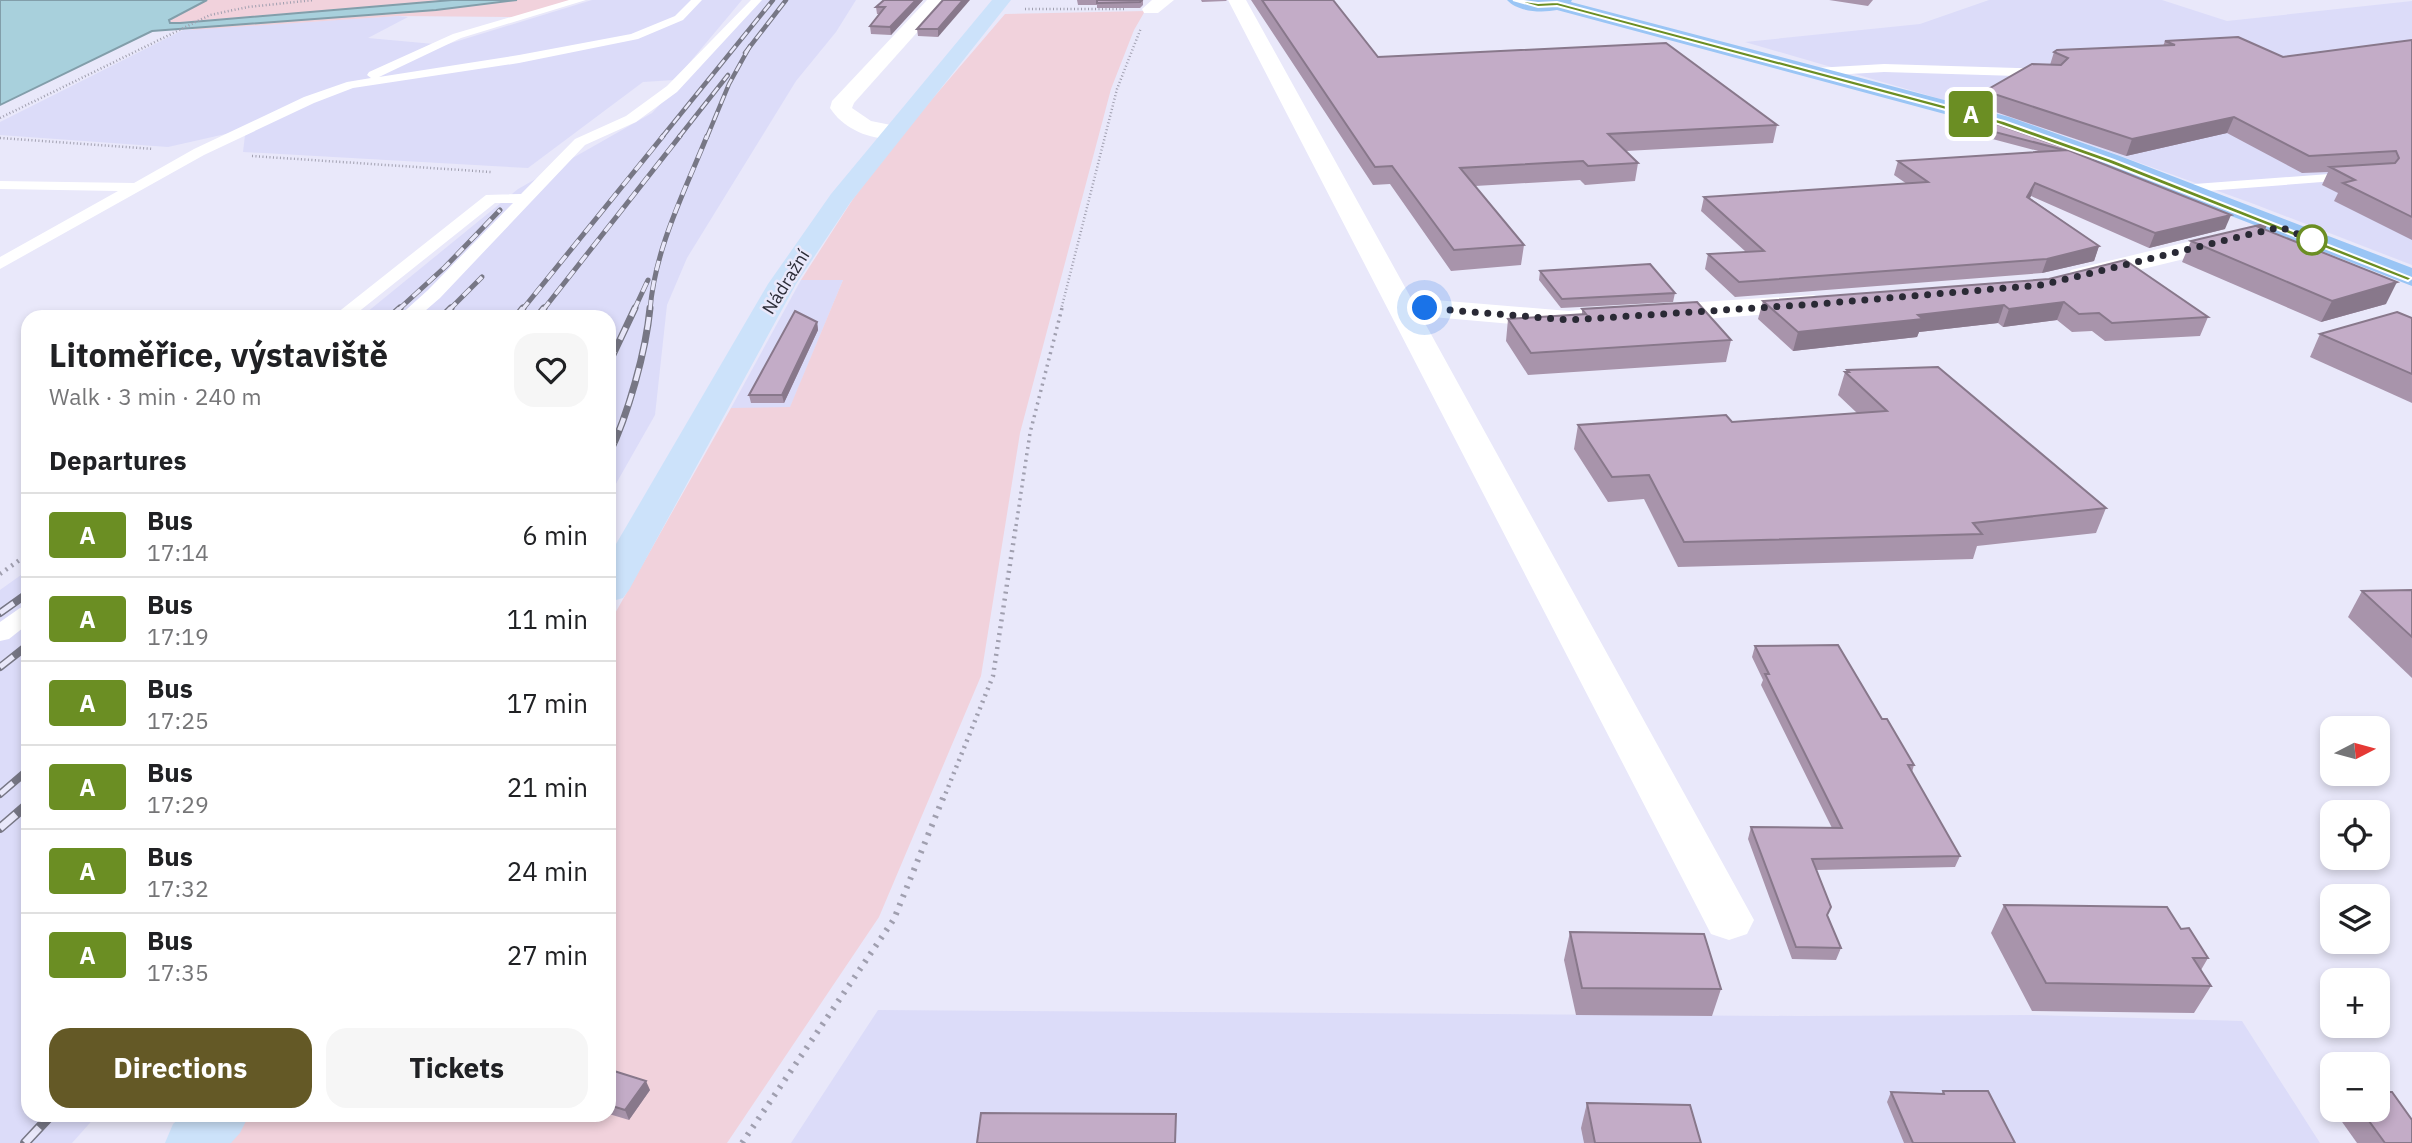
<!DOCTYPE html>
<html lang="en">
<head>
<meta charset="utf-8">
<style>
	:root { --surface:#fff; --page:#f6f6f6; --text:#202124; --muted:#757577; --line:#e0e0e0; --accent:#645926 }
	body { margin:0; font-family:"IBM Plex Sans",sans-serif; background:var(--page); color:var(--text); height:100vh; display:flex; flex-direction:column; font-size:26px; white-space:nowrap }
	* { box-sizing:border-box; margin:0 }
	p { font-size:23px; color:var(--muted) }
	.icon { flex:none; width:38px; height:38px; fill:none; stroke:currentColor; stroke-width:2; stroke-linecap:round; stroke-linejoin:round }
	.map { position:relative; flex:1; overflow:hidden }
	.details { position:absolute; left:21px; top:310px; width:595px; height:812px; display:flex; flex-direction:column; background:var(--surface); border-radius:21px; box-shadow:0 4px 10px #0003 }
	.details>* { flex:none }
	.badge { padding:0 14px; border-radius:5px; font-size:24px; line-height:46px }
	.needle { width:46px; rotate:84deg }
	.tools { position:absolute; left:2320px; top:716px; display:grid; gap:14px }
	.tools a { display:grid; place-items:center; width:70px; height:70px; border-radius:14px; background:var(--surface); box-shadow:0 4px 10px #0003; font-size:35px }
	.you { position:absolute; width:35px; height:35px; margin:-18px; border:5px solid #fff; border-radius:50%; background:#1a73e8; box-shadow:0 0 0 10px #1a73e833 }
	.map>.badge { position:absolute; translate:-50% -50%; box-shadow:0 0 0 4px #fff }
	h2 { padding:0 28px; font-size:26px; line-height:63px }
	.round { display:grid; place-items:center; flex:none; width:74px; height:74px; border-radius:21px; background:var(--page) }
	.head { display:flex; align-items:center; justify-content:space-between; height:119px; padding:0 28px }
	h1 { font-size:33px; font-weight:700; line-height:52px }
	.primary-button { display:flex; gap:14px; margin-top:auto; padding:14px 28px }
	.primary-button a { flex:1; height:80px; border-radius:21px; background:var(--accent); color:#fff; font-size:28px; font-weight:700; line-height:80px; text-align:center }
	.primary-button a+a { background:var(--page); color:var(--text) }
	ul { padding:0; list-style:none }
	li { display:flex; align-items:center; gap:21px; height:84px; padding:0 28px; border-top:2px solid var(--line) }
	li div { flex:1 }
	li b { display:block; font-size:26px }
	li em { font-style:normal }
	li .badge { min-width:77px; font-weight:700; text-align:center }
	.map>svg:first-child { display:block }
	.built { fill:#dcdcf9 }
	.green { fill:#f1d2dc }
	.water { fill:#a8d0dc; stroke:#829eaa; stroke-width:2 }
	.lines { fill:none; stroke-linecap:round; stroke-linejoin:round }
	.path-far3 { stroke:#a09faf; stroke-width:2.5; stroke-dasharray:1 2.5; stroke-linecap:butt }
	.path-far2 { stroke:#a09faf; stroke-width:3.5; stroke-dasharray:2 4.5; stroke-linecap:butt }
	.path-far1 { stroke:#a09faf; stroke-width:4.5; stroke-dasharray:2 5; stroke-linecap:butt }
	.path { stroke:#a09faf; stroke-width:6; stroke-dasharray:2.5 7; stroke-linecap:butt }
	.lane { fill:#fff; fill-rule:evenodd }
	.street { fill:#fff; fill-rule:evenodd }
	.secondary { fill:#cce2fa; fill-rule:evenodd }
	.primary { fill:#9ac5f5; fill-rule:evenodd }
	.rail-far4-casing { stroke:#777785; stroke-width:4.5 }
	.rail-far3-casing { stroke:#777785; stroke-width:5 }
	.rail-far2-casing { stroke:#777785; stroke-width:7 }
	.rail-far1-casing { stroke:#777785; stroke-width:8 }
	.rail-casing { stroke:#777785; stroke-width:10 }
	.rail-far4 { stroke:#e9e8fa; stroke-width:2.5; stroke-dasharray:9; stroke-linecap:butt }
	.rail-far3 { stroke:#e9e8fa; stroke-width:3.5; stroke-dasharray:10; stroke-linecap:butt }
	.rail-far2 { stroke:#e9e8fa; stroke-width:4.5; stroke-dasharray:13; stroke-linecap:butt }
	.rail-far1 { stroke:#e9e8fa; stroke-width:5; stroke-dasharray:17; stroke-linecap:butt }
	.rail { stroke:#e9e8fa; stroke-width:7; stroke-dasharray:21; stroke-linecap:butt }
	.wall { fill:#a894ab }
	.shaded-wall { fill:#88788b }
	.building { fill:#c3acc7; stroke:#88788b; stroke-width:2 }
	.line { fill:#6b8e23; stroke:#fff; stroke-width:2 }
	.walk { stroke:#2a2a35; stroke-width:7; stroke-dasharray:0 12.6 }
	.stop-dot { fill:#fff; stroke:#6b8e23; stroke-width:3.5 }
	.labels { text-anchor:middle; stroke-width:5; stroke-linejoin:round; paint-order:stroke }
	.far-street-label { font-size:18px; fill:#2a2a35; stroke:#e9e8fa }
</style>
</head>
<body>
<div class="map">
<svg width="2412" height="1143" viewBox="0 0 2412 1143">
	<rect width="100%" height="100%" fill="#e9e8fa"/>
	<g class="built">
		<polygon points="592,0 742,0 675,80 643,82 528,168 243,152 245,135 230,133 168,147 0,135 0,122 183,30 398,16 408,17 368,38 445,45"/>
		<polygon points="758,0 856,0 836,32 796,81 687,258 667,305 655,415 609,496 609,317 361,317 518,189 652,113"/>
		<polygon points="1989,0 2162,0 2227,21 2412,1 2412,265 2254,204 2054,132 1745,42 1920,24"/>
		<polygon points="801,280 843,280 790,408 731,408"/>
		<polygon points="28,570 28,1115 97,1115 72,1143 0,1143 0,590"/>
		<polygon points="878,1010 1798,1016 2033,1015 2242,1021 2320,1143 791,1143"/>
	</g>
	<g class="green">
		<polygon points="207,0 452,0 169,23 172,19"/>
		<polygon points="517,0 572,0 516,17 398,16 190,30 203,26 436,10"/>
		<polygon points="1145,11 1134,30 1111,89 1020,433 981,676 879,917 727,1143 225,1143 251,1115 609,1115 609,624 731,408 790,407 843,280 801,280 853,199 904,132 1005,14"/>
	</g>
	<polygon class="water" points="0,0 207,0 169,20 170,23 180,23 452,0 517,0 436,10 152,31 0,105"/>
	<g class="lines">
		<g class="path-far3">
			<polyline points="1025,9 1124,9"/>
			<polyline points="0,118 210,15 248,7 314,0"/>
			<polyline points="0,138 153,149"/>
			<polyline points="252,156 491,172"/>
			<polyline points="1061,310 1117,89 1141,28"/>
		</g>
		<polyline class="path-far2" points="1016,526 1030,433 1062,308"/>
		<g class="path-far1">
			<polyline points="0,574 28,554"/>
			<polyline points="943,800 993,676 1016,525"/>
		</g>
		<polyline class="path" points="742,1143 894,919 943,798"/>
		<g class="lane">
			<polygon points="569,0 586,0 461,38 379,77 519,55 631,34 675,16 691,0 702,0 683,20 638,39 519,63 353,88 314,103 204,155 0,269 0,257 118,191 0,189 0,181 134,183 194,149 304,97 347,82 371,78 367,75 369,72 453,34"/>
			<polygon points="751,0 762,0 677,92 636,122 585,145 440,298 418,317 398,317 428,290 513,203 495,203 352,317 332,317 486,195 521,194 575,139 626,116 667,86"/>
			<polygon points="1884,64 2050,69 2056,73 2050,77 1884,72 1815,76 1809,72 1815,68"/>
			<polygon points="2356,172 2361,173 2363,176 2361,179 2181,193 2174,189 2181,185"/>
			<polygon points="28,606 28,624 9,639 0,641 0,622 20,608"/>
		</g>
		<g class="street">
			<path d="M927,0H946L854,103L852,108L871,121L901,127L905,132L901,137C875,143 844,130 830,108L832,101Z"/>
			<polygon points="1152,0 1174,0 1158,13 1144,13 1142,9"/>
			<polygon points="1228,0 1246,0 1411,298 1569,311 1589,309 1599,312 1604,318 1599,324 1569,329 1421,316 1754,920 1747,934 1729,940 1711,934"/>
			<polygon points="2237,230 2246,232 2250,238 2246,244 2081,284 2071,282 2067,276 2071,270"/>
			<polygon points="1813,295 1823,298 1828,304 1823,310 1653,323 1643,320 1638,314 1643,308 1653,305"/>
		</g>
		<g class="secondary">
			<polygon points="992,0 1011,0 850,203 796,284 629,590 623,598 609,602 609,556 768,284 831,194"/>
			<polygon points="183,1115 249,1115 240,1133 231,1143 165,1143 173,1124"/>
		</g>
		<path class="primary" d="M1507,0H1572L1571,2L2009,117L2120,156L2412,268V286L2102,166L1993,127L1557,10C1541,13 1518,12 1507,0Z"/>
		<g class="rail-far4-casing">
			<g id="rail-far4">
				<polyline points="745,53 786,0"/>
				<polyline points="662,137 773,0"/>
				<polyline points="679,137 728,75"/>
				<polyline points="707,137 729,84 750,46"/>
			</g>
		</g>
		<g class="rail-far3-casing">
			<g id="rail-far3">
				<polyline points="398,310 445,267 500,210"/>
				<polyline points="449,310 482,277"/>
				<polyline points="522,310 663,136"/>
				<polyline points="543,310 680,136"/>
				<polyline points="634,310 648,280"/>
				<path d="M650,310C655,248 684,193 707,136"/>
			</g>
		</g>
		<g class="rail-far2-casing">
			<g id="rail-far2">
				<polyline points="390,317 400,308"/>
				<polyline points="442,317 451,308"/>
				<polyline points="516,317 523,308"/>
				<polyline points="537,317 544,308"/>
				<polyline points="609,363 635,308"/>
				<path d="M609,454C628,415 646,351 650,308"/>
			</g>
		</g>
		<g class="rail-far1-casing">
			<g id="rail-far1">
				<polyline points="0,613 28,593"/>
				<polyline points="0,667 28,645"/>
				<polyline points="0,794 28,770"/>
			</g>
		</g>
		<g class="rail-casing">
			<g id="rail">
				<polyline points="0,828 28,804"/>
				<polyline points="25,1143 51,1115"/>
			</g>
		</g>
		<use href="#rail-far4" class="rail-far4"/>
		<use href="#rail-far3" class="rail-far3"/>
		<use href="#rail-far2" class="rail-far2"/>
		<use href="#rail-far1" class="rail-far1"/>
		<use href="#rail" class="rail"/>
	</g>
	<g class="wall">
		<polygon points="923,0 891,35 871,34 870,26 880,14 877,14 876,7"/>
		<polygon points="943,0 938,37 918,36 917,29"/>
		<polygon points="1077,0 1143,0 1143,5 1140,8 1097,8 1097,5 1078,5"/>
		<polygon points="1201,0 1227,0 1226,1 1202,2"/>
		<polygon points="1251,0 1333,0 1378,57 1777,125 1773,143 1626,151 1638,163 1635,181 1585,185 1580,180 1475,186 1524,245 1521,265 1451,271 1390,184 1373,185"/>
		<polygon points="1829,0 1873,0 1868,6"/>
		<polygon points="2412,40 2412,240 2334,201 2338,193 2322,185 2328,172 2302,173 2227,133 2126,156 1981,107 1985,91 2050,65 2054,52 2163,46 2165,41 2283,57"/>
		<polygon points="1949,120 2091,157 2090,159 2225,229 2149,248 2031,196 2030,198 2099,246 2094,261 2042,273 1735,297 1705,269 1708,254 1746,252 1701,211 1704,197 1907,184 1894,175 1898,161 2042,152 1947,127"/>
		<polygon points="2265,229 2386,304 2321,322 2182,262 2191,241"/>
		<polygon points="1540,271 1675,293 1673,302 1561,308 1539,280"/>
		<polygon points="2049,279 2208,317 2200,336 2105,341 2092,331 2072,332 2057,320 2003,327 1998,323 1919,332 1917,337 1793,351 1758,319 1763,301"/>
		<polygon points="1582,309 1731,340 1726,362 1528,375 1506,341 1508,319 1582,314"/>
		<polygon points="2412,318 2412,403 2310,357 2320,334"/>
		<polygon points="817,322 818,330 784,403 751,403 749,395"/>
		<polygon points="1847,370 2106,508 2096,533 1977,546 1973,559 1678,567 1644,499 1608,502 1574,449 1578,425 1732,422 1857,413 1838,395 1845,372 1846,372"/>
		<polygon points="2412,590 2412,678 2348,617 2362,591"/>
		<polygon points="1755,646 1882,719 1914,765 1912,772 1960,856 1955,867 1816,870 1828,917 1841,948 1836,960 1792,959 1748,839 1751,827 1832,828 1761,685 1763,680 1752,657"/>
		<polygon points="2004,905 2181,929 2208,958 2201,970 2211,986 2194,1013 2032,1011 1991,933"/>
		<polygon points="1570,932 1721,989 1712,1016 1576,1015 1564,960"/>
		<polygon points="609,1078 650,1090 629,1120 609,1114"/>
		<polygon points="1943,1091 2015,1143 1904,1143 1887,1102 1891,1092 1942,1094"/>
		<polygon points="1587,1103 1701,1143 1584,1143 1581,1128"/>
		<polygon points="2337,1110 2378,1110 2412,1143 2357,1143 2335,1112"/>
	</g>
	<g class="shaded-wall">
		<polygon points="916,0 923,0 891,35 890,27"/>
		<polygon points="963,0 970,0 938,37 938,29"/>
		<polygon points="2234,117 2227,133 2126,156 2132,139"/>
		<polygon points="2035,183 2031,196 2023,211 2027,197"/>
		<polygon points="2231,215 2225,229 2149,248 2155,233"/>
		<polygon points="2268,223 2259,243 2256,226"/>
		<polygon points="2099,246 2094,261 2042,273 2047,259"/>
		<polygon points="2397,282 2386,304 2321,322 2332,301"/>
		<polygon points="2064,302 2057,320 2003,327 2009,309"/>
		<polygon points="2004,305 1998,323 1919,332 1917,337 1793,351 1798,332 1918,315"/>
		<polygon points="817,322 818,330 784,403 782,395"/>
		<polygon points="646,1081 650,1090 629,1120 625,1110"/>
	</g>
	<g class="building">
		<polygon points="884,0 916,0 890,27 870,26 885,7 876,7"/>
		<polygon points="943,0 963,0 938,29 917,29"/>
		<polygon points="1097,0 1142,0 1140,2 1097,3"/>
		<polygon points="1262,0 1333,0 1378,57 1666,43 1777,125 1608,134 1638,163 1588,166 1583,161 1460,168 1524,245 1454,250 1392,166 1375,167"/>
		<polygon points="2238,37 2283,57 2412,40 2412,217 2343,183 2355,180 2330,167 2395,163 2399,158 2396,151 2309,156 2234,117 2132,139 1985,91 2032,64 2061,65 2068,58 2054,52 2057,50 2175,45 2165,41"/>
		<polygon points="1959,114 1994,123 2091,157 2068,150 2064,150 1949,120"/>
		<polygon points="2068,150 2231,215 2155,233 2035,183 2027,197 2099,246 2047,259 1739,282 1708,254 1764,251 1704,197 1928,182 1898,161"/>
		<polygon points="2268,223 2256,226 2397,282 2332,301 2191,241"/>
		<polygon points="2125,260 2208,317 2112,323 2099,313 2079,314 2064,302 2009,309 2004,305 1918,315 1923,319 1798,332 1763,301 2049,279"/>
		<polygon points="1650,264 1675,293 1562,299 1540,271"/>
		<polygon points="1697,302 1731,340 1531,353 1508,319 1586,314 1582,309"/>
		<polygon points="795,311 817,322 782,395 749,395"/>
		<polygon points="2397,312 2412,318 2412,374 2320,334"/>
		<polygon points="1938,367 2106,508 1973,523 1982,534 1684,542 1649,475 1612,477 1578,425 1726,415 1732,422 1887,411 1845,372 1849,372 1847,370"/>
		<polygon points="2412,590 2412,637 2362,591"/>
		<polygon points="1838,645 1882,719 1887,719 1914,765 1908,765 1960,856 1812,859 1831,907 1827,915 1841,948 1796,947 1751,827 1842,828 1765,674 1769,674 1755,646"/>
		<polygon points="2004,905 2167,907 2181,929 2189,928 2208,958 2193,958 2211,986 2046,983"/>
		<polygon points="1570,932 1704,934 1721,989 1582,988"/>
		<polygon points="614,1071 646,1081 625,1110 609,1105 609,1078"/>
		<polygon points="1943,1091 1988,1091 2015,1143 1913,1143 1891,1092 1944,1094"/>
		<polygon points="2378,1092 2392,1092 2412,1120 2412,1143 2385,1143 2361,1110 2378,1110"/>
		<polygon points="1587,1103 1690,1105 1701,1143 1595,1143"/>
		<polygon points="981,1113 1176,1114 1175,1143 977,1143"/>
	</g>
	<polygon class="line" points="1513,0 1516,0 1538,3 1557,2 2004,121 2114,160 2412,278 2408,281 2108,163 1998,124 1557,6 1538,7"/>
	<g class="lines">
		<polyline class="walk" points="1425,308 1569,320 1817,304 2042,285 2280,227 2312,240"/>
	</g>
	<circle class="stop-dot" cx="2312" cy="240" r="14"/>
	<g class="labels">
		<g class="far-street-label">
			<text transform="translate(786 282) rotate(-58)" y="6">Nádražní</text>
		</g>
	</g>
</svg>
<div class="tools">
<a><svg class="needle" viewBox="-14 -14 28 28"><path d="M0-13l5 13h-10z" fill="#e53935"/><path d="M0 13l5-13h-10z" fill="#757577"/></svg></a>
<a><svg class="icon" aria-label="locate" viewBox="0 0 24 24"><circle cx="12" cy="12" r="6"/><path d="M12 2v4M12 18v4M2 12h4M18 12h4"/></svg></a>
<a><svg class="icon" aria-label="layers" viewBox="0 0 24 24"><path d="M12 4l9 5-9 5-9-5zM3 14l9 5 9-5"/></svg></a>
<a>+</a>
<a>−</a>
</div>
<div class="you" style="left:1425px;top:308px"></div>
<b class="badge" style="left:1971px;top:114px;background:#6b8e23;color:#fff">A</b>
<section class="details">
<div class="head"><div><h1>Litoměřice, výstaviště</h1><p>Walk · 3 min · 240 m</p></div><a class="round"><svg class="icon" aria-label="heart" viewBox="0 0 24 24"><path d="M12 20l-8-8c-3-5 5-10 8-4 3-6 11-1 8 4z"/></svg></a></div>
<h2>Departures</h2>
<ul>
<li><span class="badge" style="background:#6b8e23;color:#fff">A</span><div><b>Bus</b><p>17:14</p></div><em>6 min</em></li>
<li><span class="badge" style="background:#6b8e23;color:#fff">A</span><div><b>Bus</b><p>17:19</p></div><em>11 min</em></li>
<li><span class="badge" style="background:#6b8e23;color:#fff">A</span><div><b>Bus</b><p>17:25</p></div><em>17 min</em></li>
<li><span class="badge" style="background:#6b8e23;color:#fff">A</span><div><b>Bus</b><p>17:29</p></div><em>21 min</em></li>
<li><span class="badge" style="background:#6b8e23;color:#fff">A</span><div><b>Bus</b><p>17:32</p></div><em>24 min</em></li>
<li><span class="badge" style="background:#6b8e23;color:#fff">A</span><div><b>Bus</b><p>17:35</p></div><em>27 min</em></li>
</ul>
<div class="primary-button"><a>Directions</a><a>Tickets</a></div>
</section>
</div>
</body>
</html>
